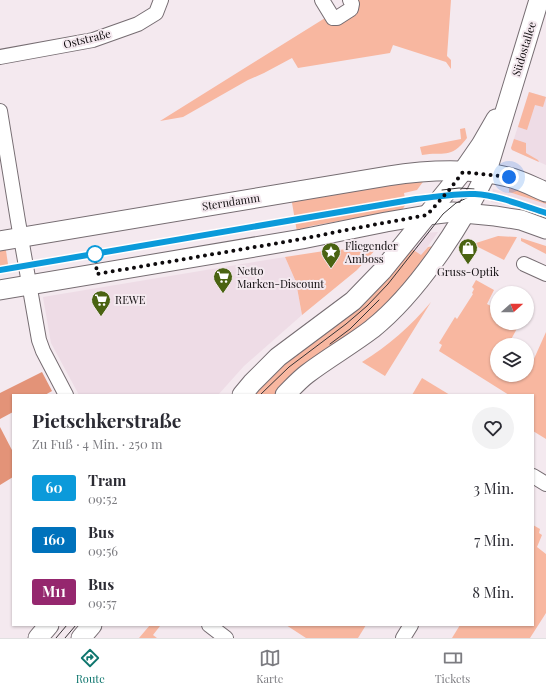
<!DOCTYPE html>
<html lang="de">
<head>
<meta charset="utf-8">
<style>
	:root { --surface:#fff; --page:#f2f2f3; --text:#2b2b33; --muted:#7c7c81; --line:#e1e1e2; --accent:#0f766e }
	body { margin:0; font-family:"Playfair Display",serif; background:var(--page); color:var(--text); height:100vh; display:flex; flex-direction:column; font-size:15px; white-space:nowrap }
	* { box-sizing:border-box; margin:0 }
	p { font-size:13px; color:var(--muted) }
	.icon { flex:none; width:22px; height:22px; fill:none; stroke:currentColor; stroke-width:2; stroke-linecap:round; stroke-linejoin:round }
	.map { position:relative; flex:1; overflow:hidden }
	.drawer { position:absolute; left:12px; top:394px; width:522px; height:232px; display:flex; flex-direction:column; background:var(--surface); border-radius:0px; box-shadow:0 1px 3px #0004 }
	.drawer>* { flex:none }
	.badge { padding:0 8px; border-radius:3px; font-size:14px; line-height:26px }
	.needle { width:26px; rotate:69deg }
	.buttons { position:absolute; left:490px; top:286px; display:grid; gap:8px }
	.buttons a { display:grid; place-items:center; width:44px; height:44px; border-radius:50%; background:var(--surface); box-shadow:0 1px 3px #0004; font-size:20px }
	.you { position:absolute; width:20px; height:20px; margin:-10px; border:3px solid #fff; border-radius:50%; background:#1a73e8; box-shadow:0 0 0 6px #1a73e833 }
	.map>.badge { position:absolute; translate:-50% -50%; box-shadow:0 0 0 2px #fff }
	.round { display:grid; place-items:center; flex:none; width:42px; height:42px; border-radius:21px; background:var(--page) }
	.overview { display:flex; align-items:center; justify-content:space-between; height:68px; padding:0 20px }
	h1 { font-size:19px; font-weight:700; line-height:30px }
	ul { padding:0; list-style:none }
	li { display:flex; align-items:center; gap:12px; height:52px; padding:0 20px }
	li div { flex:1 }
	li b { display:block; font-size:15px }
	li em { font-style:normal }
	li .badge { min-width:44px; font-weight:700; text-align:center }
	.menu { display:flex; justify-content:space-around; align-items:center; height:56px; border-top:1px solid var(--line); background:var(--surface); font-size:11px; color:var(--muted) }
	.menu a { display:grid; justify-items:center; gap:2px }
	.menu .active { color:var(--accent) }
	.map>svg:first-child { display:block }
	.built { fill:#eedce6 }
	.green { fill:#f8b7a0 }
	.forest { fill:#e39378 }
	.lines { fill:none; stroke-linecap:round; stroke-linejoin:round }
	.street-casing { stroke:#766d72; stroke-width:16 }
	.secondary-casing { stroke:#766d72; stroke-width:21 }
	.street { stroke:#fff; stroke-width:14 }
	.secondary { stroke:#fff; stroke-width:19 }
	.tram { stroke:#383437; stroke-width:1 }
	.line-casing { stroke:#fff; stroke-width:9 }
	.line { stroke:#0b9ada; stroke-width:6 }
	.walk { stroke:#0e0b0d; stroke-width:4; stroke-dasharray:0 7.2 }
	.stop-dot { fill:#fff; stroke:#0b9ada; stroke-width:2 }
	.labels { text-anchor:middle; stroke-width:4; stroke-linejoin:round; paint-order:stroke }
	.street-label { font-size:11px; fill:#0e0b0d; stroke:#f4e9ef }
	.poi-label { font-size:11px; fill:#0e0b0d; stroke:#f4e9ef; text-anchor:start }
</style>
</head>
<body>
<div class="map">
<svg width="546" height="638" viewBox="0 0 546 638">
	<rect width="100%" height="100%" fill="#f4e9ef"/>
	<g class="built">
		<polygon points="529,92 546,97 546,165 512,150 511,148"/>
		<polygon points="493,189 508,193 509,192 546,204 546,215 522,208 491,202"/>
		<polygon points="438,232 421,256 412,249 424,233"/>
		<polygon points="285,257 296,282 302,315 244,366 218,395 79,395 51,343 43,297"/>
	</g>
	<g class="green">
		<polygon points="354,0 451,0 447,56 451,60 451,69 446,62 393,45 390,53 298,68 292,58 264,73 248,80 183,117 160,121"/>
		<polygon points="529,92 546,97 543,107 535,105 527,130 518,127"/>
		<path d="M465,128L467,138C450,160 444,151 422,155L420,147L461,139L460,129Z"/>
		<polygon points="514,139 526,143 526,153 538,160 539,162 512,150 511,148"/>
		<polygon points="428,175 417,190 404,193 406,204 402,210 311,226 297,232 291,197"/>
		<polygon points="509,188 546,199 546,204 509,192"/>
		<polygon points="498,236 517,237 504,260 476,246 476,243"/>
		<polygon points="521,238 546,246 546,254 521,241"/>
		<polygon points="5,244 9,271 0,272 0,245"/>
		<polygon points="434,246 416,272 383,307 278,395 249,395 407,247 414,247 412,249 421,255 428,247"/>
		<polygon points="377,247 377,248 357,270 302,315 296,282 285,257 324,251"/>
		<polygon points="476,280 494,290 487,304 497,309 497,323 520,323 508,345 497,345 497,375 527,375 527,358 533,361 546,332 546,439 533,431 533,395 509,395 439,351 442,345 439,343 455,317 457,319 473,294 472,293 474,289 472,287"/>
		<path d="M431,302L385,376L362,362C388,346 411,326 431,302Z"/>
		<polygon points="422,378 450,395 412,395"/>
		<polygon points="533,525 540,529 539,533 542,535 537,547 546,554 546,613 530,638 452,638 460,625 533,625"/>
		<polygon points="150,625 158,625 160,626 153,635 157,638 139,638"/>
		<polygon points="286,625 366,625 358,638 306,638"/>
	</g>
	<g class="forest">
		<polygon points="42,372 52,391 45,395 13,395 13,412 0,419 0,393"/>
		<polygon points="0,427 13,452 13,477 0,485"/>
	</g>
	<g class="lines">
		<g class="street-casing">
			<g id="street">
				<polyline points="322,0 333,18 337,18 351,9 352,4 350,0"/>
				<polyline points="0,57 93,40 138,24 156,13 161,0"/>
				<polyline points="0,111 18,221 39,340 43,351 66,395"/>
				<polyline points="524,264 546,274"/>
				<polyline points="533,476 546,484"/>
				<polyline points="209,625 226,638"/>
				<polyline points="403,638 411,625"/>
			</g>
		</g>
		<g class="secondary-casing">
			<g id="secondary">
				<path d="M0,241L388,176C427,170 470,168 508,177C521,180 534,187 546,192"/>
				<polyline points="0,290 302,239 386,222 427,215 453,212 495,216 521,220 546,229"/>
				<polyline points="242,395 252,383 278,357 353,301 382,271 463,171 481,145 496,119"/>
				<path d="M285,395C292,388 299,380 307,374C328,358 351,345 372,329C417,293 461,226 486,174L539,0"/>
				<polyline points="38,638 49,625"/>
				<polyline points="81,638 92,625"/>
			</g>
		</g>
		<use href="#street" class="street"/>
		<use href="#secondary" class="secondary"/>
		<g class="tram">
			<polyline points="442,190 459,188 474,189"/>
			<path d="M0,270L416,199C436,197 455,194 475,194C496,195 525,206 546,213"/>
			<polyline points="330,344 350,329 379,300"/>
			<polyline points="260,395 289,367 346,324 367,306 388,284 443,214 456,203 471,196"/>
			<polyline points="56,638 67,625"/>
			<polyline points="65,638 76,625"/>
		</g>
	</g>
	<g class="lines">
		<g class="line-casing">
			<path id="line" d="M0,270L416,199C436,197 455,193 475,194C497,195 524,206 546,213"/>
		</g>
		<use href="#line" class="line"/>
		<polyline class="walk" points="95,254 97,274 302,239 351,229 427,215 450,189 463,172 509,177"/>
	</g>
	<defs>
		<g id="shop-pin" transform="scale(1)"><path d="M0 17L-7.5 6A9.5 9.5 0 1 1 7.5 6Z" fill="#4a6312" stroke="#f4e9ef"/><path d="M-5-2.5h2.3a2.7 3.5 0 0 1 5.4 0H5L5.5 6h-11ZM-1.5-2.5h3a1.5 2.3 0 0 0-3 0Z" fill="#fff"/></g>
		<g id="sight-pin" transform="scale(1)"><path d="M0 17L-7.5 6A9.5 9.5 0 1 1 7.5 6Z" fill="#4a6312" stroke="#f4e9ef"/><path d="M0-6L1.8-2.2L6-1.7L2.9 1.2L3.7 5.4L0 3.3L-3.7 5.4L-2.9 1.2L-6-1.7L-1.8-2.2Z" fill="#fff"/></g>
		<g id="supermarket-pin" transform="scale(1)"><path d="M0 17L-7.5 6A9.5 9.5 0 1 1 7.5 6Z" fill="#4a6312" stroke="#f4e9ef"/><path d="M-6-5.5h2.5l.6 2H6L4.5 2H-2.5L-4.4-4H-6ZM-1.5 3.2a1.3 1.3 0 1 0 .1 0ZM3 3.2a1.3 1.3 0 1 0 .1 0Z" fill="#fff"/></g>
	</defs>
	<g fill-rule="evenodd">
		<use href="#shop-pin" x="468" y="248"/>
		<use href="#sight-pin" x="331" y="252"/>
		<use href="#supermarket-pin" x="223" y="277"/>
		<use href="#supermarket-pin" x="101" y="300"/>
	</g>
	<circle class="stop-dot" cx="95" cy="254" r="8"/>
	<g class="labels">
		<g class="street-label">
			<text transform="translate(87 39) rotate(-14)" y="4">Oststraße</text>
			<text transform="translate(524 49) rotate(-73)" y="4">Südostallee</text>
			<text transform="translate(231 202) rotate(-9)" y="4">Sterndamm</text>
		</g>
		<g class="poi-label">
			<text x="345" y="250">Fliegender<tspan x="345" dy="13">Amboss</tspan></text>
			<text x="237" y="275">Netto<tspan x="237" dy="13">Marken-Discount</tspan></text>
			<text x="468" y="276" text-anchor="middle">Gruss-Optik</text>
			<text x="115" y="304">REWE</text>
		</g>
	</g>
</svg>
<div class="buttons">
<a><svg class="needle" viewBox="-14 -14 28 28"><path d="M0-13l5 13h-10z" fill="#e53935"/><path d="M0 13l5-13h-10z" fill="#7c7c81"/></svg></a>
<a><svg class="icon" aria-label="layers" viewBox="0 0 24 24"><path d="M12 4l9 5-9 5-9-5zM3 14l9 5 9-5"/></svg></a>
</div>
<div class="you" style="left:509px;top:177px"></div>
<section class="drawer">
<div class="overview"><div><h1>Pietschkerstraße</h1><p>Zu Fuß · 4 Min. · 250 m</p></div><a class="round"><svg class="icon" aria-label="heart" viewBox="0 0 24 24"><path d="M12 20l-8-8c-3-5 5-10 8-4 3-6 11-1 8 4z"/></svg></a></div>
<ul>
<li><span class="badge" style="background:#0b9ada;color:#fff">60</span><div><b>Tram</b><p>09:52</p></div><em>3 Min.</em></li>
<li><span class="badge" style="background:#0072bc;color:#fff">160</span><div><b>Bus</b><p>09:56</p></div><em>7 Min.</em></li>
<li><span class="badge" style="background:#95276e;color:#fff">M11</span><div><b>Bus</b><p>09:57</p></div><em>8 Min.</em></li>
</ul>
</section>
</div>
<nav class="menu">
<a class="active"><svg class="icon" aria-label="directions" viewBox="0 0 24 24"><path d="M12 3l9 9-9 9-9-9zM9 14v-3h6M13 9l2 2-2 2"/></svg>Route</a>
<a><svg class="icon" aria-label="map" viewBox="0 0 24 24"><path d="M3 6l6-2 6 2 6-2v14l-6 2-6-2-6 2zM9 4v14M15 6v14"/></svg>Karte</a>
<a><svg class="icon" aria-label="tickets" viewBox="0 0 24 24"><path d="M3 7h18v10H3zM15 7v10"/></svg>Tickets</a>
</nav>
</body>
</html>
